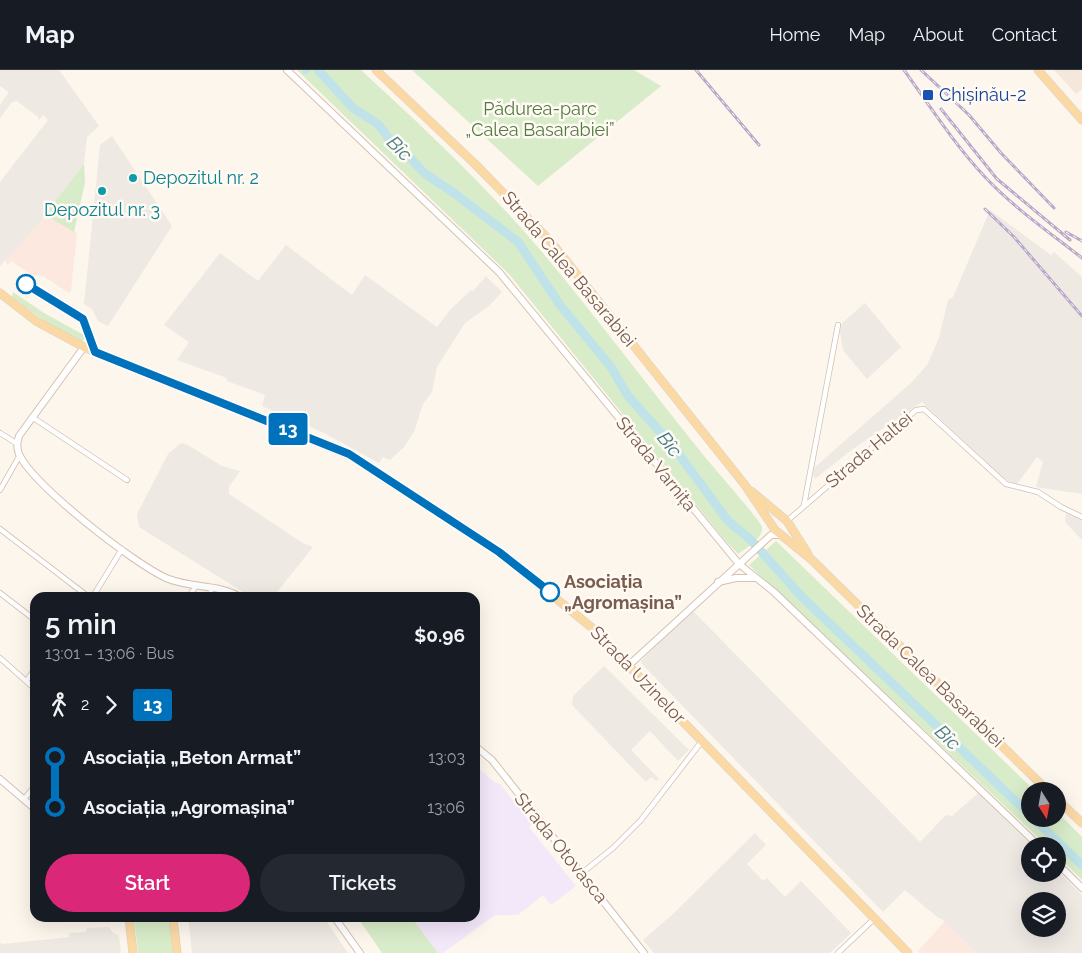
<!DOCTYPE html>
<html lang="en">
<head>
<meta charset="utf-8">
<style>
	:root { --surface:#171b24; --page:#242831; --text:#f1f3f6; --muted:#9ea1a6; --line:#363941; --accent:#db2777 }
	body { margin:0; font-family:Raleway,sans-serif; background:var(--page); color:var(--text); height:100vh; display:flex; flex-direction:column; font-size:19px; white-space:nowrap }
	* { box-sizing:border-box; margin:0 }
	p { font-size:16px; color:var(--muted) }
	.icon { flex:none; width:28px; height:28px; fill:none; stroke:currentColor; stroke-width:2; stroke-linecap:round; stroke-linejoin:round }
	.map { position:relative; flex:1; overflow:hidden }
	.drawer { position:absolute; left:30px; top:522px; width:450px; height:330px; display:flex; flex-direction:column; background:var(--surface); border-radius:15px; box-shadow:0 5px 20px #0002 }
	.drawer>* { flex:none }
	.badge { padding:0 10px; border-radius:4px; font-size:18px; line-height:32px }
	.needle { width:32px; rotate:169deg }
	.buttons { position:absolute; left:1021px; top:712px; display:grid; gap:10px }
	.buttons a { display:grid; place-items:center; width:45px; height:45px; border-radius:50%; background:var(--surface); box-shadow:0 5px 20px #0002; font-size:25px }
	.map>.badge { position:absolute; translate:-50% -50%; box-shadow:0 0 0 2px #fff }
	.legs { display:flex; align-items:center; gap:8px; height:55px; padding:0 15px; font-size:16px }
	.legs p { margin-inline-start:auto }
	.headline { display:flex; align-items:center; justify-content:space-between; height:85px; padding:0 15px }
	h1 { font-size:28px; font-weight:600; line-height:38px }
	.cta { display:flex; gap:10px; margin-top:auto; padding:10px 15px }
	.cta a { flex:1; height:58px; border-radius:30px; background:var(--accent); color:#fff; font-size:20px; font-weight:600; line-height:58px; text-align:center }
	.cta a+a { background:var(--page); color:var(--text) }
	ul { padding:0 15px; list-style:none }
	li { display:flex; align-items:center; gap:18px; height:50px; font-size:19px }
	li i { display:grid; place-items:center; width:8px; height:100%; margin:0 6px; background:currentColor }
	li i::after { content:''; width:12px; height:12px; margin:-6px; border:4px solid; border-radius:50%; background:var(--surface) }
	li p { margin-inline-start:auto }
	li:first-child i { background:linear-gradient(#0000 50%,currentColor 0) }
	li:last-child i { background:linear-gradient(currentColor 50%,#0000 0) }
	header { display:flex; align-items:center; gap:30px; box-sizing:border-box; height:70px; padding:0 25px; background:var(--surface); border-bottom:1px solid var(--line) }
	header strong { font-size:24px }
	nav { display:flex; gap:28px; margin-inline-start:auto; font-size:18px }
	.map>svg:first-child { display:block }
	.residential { fill:#f5e8da }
	.commercial { fill:#fde8e0 }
	.industrial { fill:#efe9e4; fill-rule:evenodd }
	.education { fill:#f3e8fa }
	.green { fill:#d8ecc9 }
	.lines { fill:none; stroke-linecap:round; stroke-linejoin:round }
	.canal { stroke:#bfe3e8; stroke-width:5 }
	.river { stroke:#bfe3e8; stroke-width:9 }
	.street-casing { stroke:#d1beb0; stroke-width:6 }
	.secondary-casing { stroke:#d6c0b0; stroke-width:8 }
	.primary-casing { stroke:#dad1cd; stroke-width:9 }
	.street { stroke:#fff; stroke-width:4.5 }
	.secondary { stroke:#fff; stroke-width:6 }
	.primary { stroke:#fbd9a5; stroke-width:8 }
	.rail-casing { stroke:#b9a8c9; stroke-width:3 }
	.rail { stroke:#fffaf3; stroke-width:1; stroke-dasharray:4; stroke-linecap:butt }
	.line-1-casing { stroke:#fff; stroke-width:11 }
	.line-1 { stroke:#0072bc; stroke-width:8 }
	.transit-dot { fill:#1a4fb4; stroke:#fffaf3; stroke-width:2 }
	.culture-dot { fill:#0f9aa8; stroke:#fffaf3; stroke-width:2 }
	.stop-1-dot { fill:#fff; stroke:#0072bc; stroke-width:2.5 }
	.labels { text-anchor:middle; stroke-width:5; stroke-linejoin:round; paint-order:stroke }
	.transit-label { font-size:18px; fill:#164399; stroke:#fffaf3; text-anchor:start }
	.park-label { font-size:18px; fill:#537a41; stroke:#fffaf3 }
	.culture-label { font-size:18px; fill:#0d838f; stroke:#fffaf3; text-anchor:start }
	.street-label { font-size:18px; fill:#7a5c4d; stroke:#fffaf3 }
	.stop-label { font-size:18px; font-weight:bold; fill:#7a5c4d; stroke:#fffaf3; text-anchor:start }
	.water-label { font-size:19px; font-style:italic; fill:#437c86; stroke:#fffaf3 }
</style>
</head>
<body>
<header>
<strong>Map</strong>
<nav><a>Home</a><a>Map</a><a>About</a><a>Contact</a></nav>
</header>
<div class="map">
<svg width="1082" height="883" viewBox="0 0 1082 883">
	<rect width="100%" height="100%" fill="#fdf6ec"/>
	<polygon class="residential" points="1054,0 1082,0 1082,19 1076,24"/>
	<g class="commercial">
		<polygon points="45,145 77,163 71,221 69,223 43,206 32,205 11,191 8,195 6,193 6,189"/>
		<polygon points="945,851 977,883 920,883 918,881"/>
	</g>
	<g class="industrial">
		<polygon points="0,0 59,0 99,56 87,67 84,94 53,138 0,196 0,112 48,50 43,45 39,50 38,47 17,31 12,32 0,48 0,35 9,22 0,16"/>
		<polygon points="112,66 172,156 108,256 98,251 92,239 84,234 100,75"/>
		<polygon points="990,140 1051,185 1054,182 1082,207 1082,424 1036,417 1043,392 1037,387 1017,414 1005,409 922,332 850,381 815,409 813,404 815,397 912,312 927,295 939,268 948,230 953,227"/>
		<polygon points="286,175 352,225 365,205 437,257 449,241 471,220 473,221 486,206 502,222 489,236 465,253 437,297 432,322 423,334 414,362 404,377 390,390 383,387 379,393 322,362 262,336 265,325 227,311 227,308 177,290 189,272 164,255 220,183 258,211"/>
		<polygon points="865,233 901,277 867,309 843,280 840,262 842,253"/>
		<polygon points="181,373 188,375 222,396 240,401 229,417 229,424 303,473 313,477 273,527 251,527 139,457 137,444 168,384"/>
		<polygon points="1066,443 1082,451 1082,470 1065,452"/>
		<path d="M692,540L920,772L946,745L952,746L978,723L1032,776H1030V804H1058V801L1082,825V883H977L942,849L937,847L905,820L883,842L642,594L641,591ZM1030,831H1058V859H1030Z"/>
		<polygon points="604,596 689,680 678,691 650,661 631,680 659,709 656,711 651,707 646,712 572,635 573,626"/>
		<polygon points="755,763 766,775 747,794 763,811 767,808 785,827 801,811 851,863 830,883 654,883 643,870 674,843"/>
		<polygon points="188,848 324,848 348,883 192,883"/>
		<polygon points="109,857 113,863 119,865 121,883 0,883 0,873 4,874 69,867 69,863 86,862 87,858"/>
	</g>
	<polygon class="education" points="475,695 494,712 499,713 532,754 529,757 576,816 551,835 543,825 518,845 495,845 443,883 438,883 412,848 475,848"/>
	<g class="green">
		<path d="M297,0H361C424,58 487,117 542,182C598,249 650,319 705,387C712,396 761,451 762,457C764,468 746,478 738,484L725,470L509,204Z"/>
		<polygon points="412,0 634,0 661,16 538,116"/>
		<polygon points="84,94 85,113 74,162 45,145"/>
		<path d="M13,222L44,243L84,265L85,269L82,271C56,260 34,244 12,227Z"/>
		<polygon points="776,471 1035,721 1030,721 1030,749 1058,749 1058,743 1082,767 1082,810 1058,786 1058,776 1047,776 749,495"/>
		<polygon points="134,848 169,848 173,883 138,883"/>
		<polygon points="358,848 412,848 438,883 382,883"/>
	</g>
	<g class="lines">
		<polyline class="canal" points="305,2 308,0"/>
		<g class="river">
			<polyline points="318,0 353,38 378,54 394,75 406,83 424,103 454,123 518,172 560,235 611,297 628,326 672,375 728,451 751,470 802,527 1030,745"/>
			<polyline points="1034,749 1082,795"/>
		</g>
		<g class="street-casing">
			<g id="street">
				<polyline points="32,347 127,410"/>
				<polyline points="0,363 16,373"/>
				<polyline points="0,420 20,385"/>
				<polyline points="804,435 838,255"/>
				<polyline points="787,451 916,340 924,339 1006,414 1038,422 1061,437 1082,447"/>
				<polyline points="0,459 90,528"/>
				<polyline points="0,523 35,550"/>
				<polyline points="92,528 122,479"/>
				<polyline points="188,528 196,516"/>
				<polyline points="209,528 212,517"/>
				<polyline points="0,588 35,619"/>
				<polyline points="27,610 35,599"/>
				<polyline points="24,729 35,716"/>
				<polyline points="582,803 613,778 641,750 702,671"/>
				<polyline points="838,883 875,848"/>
			</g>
		</g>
		<g class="secondary-casing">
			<g id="secondary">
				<polyline points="287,0 499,202 739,494 774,522 1039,776"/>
				<path d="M84,277L19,366C17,372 16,377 19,384C33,415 133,493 166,508C191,519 219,513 242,528"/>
				<polyline points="718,512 736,508 755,508"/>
				<polyline points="628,596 771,465 781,465"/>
				<polyline points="475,676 492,690 644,883"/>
				<polyline points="0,709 35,739"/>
				<polyline points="1058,794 1082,818"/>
				<polyline points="335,848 360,883"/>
			</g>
		</g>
		<g class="primary-casing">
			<g id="primary">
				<polyline points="376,0 476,95 551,172 745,415 775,460 812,490 1048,721"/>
				<polyline points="1038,0 1082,50"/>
				<polyline points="0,223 36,251 84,277 349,385 499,482 591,557 908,883"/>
				<polyline points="751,421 787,451 808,484"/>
				<polyline points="1058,730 1082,753"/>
				<polyline points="129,848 133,883"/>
				<polyline points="173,848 177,883"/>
			</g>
		</g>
		<use href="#street" class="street"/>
		<use href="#secondary" class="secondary"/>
		<use href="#primary" class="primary"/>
		<g class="rail-casing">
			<g id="rail">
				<polyline points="696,0 759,75"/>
				<path d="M904,0C930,36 954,74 985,107C1014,138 1049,162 1082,188"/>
				<polyline points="921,0 969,45 1001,83 1054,138"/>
				<polyline points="941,39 997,109 1070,170"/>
				<polyline points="985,139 1014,167 1082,246"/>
				<polyline points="1066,162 1082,171"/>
			</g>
		</g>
		<use href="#rail" class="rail"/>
	</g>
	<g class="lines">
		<g class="line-1-casing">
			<polyline id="line-1" points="26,214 83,249 95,282 349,384 499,482 550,522"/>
		</g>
		<use href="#line-1" class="line-1"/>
	</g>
	<rect class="transit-dot" x="922" y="19" width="12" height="12" rx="2.5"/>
	<g class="culture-dot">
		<circle cx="133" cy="108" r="5"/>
		<circle cx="102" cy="121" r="5"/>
	</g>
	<g class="stop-1-dot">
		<circle cx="26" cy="214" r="9"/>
		<circle cx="550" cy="522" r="9"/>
	</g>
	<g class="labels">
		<g class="transit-label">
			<text x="939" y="31">Chișinău-2</text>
		</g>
		<g class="park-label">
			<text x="540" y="45">Pădurea-parc<tspan x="540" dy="21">„Calea Basarabiei”</tspan></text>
		</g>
		<g class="culture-label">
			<text x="143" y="114">Depozitul nr. 2</text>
			<text x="102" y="146" text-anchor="middle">Depozitul nr. 3</text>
		</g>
		<g class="street-label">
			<text transform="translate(569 199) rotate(50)" y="6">Strada Calea Basarabiei</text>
			<text transform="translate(869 380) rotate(-40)" y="6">Strada Haltei</text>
			<text transform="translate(656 394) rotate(51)" y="6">Strada Varnița</text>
			<text transform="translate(638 605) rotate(46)" y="6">Strada Uzinelor</text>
			<text transform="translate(930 606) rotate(44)" y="6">Strada Calea Basarabiei</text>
			<text transform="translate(561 778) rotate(51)" y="6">Strada Otovasca</text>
		</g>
		<g class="stop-label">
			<text x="564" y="518">Asociația<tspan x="564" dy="21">„Agromașina”</tspan></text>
		</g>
		<g class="water-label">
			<text transform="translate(400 78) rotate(45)" y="7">Bîc</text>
			<text transform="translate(670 374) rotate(51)" y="7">Bîc</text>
			<text transform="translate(948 667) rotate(44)" y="7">Bîc</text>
		</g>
	</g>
</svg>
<div class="buttons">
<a><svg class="needle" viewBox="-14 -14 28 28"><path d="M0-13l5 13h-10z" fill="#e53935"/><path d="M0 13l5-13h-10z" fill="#9ea1a6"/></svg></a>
<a><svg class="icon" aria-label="locate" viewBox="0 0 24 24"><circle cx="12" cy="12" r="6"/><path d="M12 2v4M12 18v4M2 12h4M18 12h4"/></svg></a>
<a><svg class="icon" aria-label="layers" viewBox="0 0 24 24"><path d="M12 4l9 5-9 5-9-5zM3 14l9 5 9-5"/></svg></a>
</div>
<b class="badge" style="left:288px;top:359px;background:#0072bc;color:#fff">13</b>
<section class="drawer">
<div class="headline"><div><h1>5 min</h1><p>13:01 – 13:06 · Bus</p></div><b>$0.96</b></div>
<div class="legs"><svg class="icon" aria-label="walk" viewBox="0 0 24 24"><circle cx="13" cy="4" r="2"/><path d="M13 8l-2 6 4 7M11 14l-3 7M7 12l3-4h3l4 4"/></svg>2<svg class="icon" aria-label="forward" viewBox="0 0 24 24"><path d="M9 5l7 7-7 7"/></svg><b class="badge" style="background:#0072bc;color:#fff">13</b></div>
<ul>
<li><i style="color:#0072bc"></i><b>Asociația „Beton Armat”</b><p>13:03</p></li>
<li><i style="color:#0072bc"></i><b>Asociația „Agromașina”</b><p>13:06</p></li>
</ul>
<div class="cta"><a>Start</a><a>Tickets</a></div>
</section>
</div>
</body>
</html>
